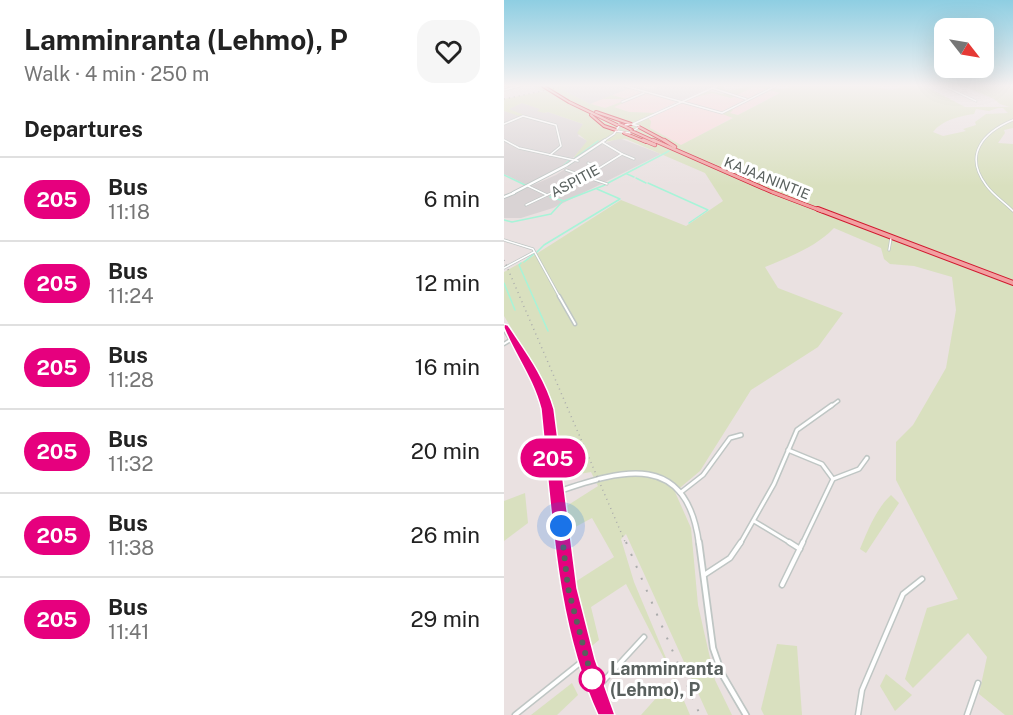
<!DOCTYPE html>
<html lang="en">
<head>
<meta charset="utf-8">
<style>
	:root { --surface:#fff; --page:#f6f6f6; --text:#222; --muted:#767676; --line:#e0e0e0 }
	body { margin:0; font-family:"Public Sans",sans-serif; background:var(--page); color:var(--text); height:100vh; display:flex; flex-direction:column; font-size:22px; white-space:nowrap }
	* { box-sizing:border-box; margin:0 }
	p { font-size:20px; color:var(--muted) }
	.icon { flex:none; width:33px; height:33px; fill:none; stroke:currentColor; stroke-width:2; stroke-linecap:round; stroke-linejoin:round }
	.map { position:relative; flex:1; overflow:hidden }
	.drawer { display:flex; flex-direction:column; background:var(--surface); width:504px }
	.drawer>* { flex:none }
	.badge { padding:0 12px; border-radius:20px; font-size:21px; line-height:39px }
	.needle { width:39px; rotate:121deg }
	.buttons { position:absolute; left:430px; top:18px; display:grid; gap:12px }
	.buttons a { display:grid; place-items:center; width:60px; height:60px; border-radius:12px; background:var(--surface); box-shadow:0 6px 24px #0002; font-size:30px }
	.you { position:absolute; width:30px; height:30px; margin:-15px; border:4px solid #fff; border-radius:50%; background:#1a73e8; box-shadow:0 0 0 9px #1a73e833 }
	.map>.badge { position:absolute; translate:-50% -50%; box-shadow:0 0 0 3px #fff }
	h2 { padding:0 24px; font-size:22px; line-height:54px }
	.round { display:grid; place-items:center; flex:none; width:63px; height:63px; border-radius:18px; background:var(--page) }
	.headline { display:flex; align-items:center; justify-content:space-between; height:102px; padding:0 24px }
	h1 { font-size:28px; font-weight:700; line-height:45px }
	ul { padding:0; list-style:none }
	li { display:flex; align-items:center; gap:18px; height:84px; padding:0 24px; border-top:2px solid var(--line) }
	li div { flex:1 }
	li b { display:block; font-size:22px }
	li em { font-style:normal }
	li .badge { min-width:66px; font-weight:700; text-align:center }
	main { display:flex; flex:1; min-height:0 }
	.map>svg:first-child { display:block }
	.commercial { fill:#f9d7d8 }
	.industrial { fill:#d9d3d4 }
	.green { fill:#d9e0bf; fill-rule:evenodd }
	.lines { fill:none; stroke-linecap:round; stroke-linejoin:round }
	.stream { stroke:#a7f4d8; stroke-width:1.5 }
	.minor-far3-casing { stroke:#bfc6c4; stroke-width:3 }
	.minor-far2-casing { stroke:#bfc6c4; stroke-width:5 }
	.minor-far1-casing { stroke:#bfc6c4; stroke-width:6 }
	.minor-casing { stroke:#bfc6c4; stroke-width:7 }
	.tertiary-far2-casing { stroke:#bfc6c4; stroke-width:6 }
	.tertiary-far1-casing { stroke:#bfc6c4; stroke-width:7 }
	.tertiary-casing { stroke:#bfc6c4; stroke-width:8 }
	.secondary-far1-casing { stroke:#c0c8c6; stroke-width:3 }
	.secondary-casing { stroke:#c0c8c6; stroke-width:4 }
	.trunk-far2-casing { stroke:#d1192f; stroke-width:4 }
	.trunk-far1-casing { stroke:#d1192f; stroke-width:4.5 }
	.trunk-casing { stroke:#d1192f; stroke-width:6 }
	.minor-far3 { stroke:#fff; stroke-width:1.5 }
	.minor-far2 { stroke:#fff; stroke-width:2 }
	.minor-far1 { stroke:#fff; stroke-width:3 }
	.minor { stroke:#fff; stroke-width:4 }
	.tertiary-far2 { stroke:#fff; stroke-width:3 }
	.tertiary-far1 { stroke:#fff; stroke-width:4 }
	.tertiary { stroke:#fff; stroke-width:4.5 }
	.secondary-far1 { stroke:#fff; stroke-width:1.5 }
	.secondary { stroke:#fff; stroke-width:2 }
	.trunk-far2 { stroke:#f2a0a1; stroke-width:2 }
	.trunk-far1 { stroke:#f2a0a1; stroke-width:3 }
	.trunk { stroke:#f2a0a1; stroke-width:4 }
	.rail-far1 { stroke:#abacac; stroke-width:1.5; stroke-dasharray:1 4; stroke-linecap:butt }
	.rail { stroke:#abacac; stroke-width:2; stroke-dasharray:2 11; stroke-linecap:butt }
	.trunk-bridge-casing { stroke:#d1192f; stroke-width:4; stroke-linecap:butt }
	.trunk-bridge { stroke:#f2a0a1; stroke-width:2 }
	.line { fill:#e6007e; stroke:#fff; stroke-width:1.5 }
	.walk { stroke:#59605e; stroke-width:6; stroke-dasharray:0 10.8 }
	.stop-dot { fill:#fff; stroke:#e6007e; stroke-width:3 }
	.labels { text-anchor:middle; stroke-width:6; stroke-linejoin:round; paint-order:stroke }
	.far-street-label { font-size:14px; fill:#59605e; stroke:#fff }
	.near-stop-label { font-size:18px; font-weight:bold; fill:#59605e; stroke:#fff; text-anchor:start }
</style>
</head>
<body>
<main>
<section class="drawer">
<div class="headline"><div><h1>Lamminranta (Lehmo), P</h1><p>Walk · 4 min · 250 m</p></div><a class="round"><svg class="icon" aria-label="heart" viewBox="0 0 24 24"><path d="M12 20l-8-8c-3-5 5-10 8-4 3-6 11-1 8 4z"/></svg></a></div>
<h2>Departures</h2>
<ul>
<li><span class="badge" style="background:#e6007e;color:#fff">205</span><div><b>Bus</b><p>11:18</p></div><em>6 min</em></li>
<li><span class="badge" style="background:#e6007e;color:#fff">205</span><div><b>Bus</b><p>11:24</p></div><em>12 min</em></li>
<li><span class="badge" style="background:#e6007e;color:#fff">205</span><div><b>Bus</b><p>11:28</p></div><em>16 min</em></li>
<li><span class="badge" style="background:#e6007e;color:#fff">205</span><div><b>Bus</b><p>11:32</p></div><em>20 min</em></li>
<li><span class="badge" style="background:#e6007e;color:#fff">205</span><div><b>Bus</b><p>11:38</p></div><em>26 min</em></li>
<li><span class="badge" style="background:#e6007e;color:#fff">205</span><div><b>Bus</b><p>11:41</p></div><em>29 min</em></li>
</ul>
</section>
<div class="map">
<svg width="509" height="715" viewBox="0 0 509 715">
	<rect width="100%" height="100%" fill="#eae1e1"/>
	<g class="commercial">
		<polygon points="251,86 277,92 234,115 219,113 230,117 177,145 146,128 144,119 188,98 208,93 227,98"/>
		<polygon points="127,88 138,93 174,101 149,113 125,112 109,107 101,108 86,104 97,99 120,100 108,95"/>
	</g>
	<g class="industrial">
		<polygon points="67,86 118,86 126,88 86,104 56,89"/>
		<polygon points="131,86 149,89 155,86 210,86 178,100 141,92"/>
		<polygon points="18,103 37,109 40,113 44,112 79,124 74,136 84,141 70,157 58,166 22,185 0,174 0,111 19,115 4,109"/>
		<polygon points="115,138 157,154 49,208 17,218 0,218 0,198 52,175 97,145"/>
	</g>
	<g class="green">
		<path d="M29,86C43,86 54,87 67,86L57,89L86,104L108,95L122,99H97L87,104L101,108L117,102L119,103L110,107L125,112L152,113L143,117L147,121L146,128L177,145L229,118L218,114L226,109L229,110L226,113L234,115L276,93L251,86L227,98L208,93L188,98L205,91L218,94L222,93L212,89L217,86L220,87L218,89C229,92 235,88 246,86C262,83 274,94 289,86H366L388,90L402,86H421L461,107H506L496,104L490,99L460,86H509V128L500,130L501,133L494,143L509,144V715H501L475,694L483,657L464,633L409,688L401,679L423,608L454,599L392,480V442L409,425L442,368L452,310L448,277L410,266L386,264L380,259L377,248L330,228C312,247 285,257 261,267L274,288L339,313L314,347L247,390L196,471L171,492L187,528L194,605L211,680L228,715H204L122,534L117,539L130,582L186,715H137L170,678L122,584L87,607L95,640L83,650L71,582L110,557L88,518L62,532L61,507L94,486L87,472L58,477L48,405L37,376L0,316V272L29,256L117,200L182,226L219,201L201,173L122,139C113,138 106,143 98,141L74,158L70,157L83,141L73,133L79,124L44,112L40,113L33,111L36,109L18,103L5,109L20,115L15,116L0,111V99L42,91H37ZM494,108H499L504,113L482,114L471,122L472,125L459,129L462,131L439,136L429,132C438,120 456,116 470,114L472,109L485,111Z"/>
		<polygon points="21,493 24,523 0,541 0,501"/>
		<path d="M387,495L395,503L362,553L356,549C364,530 372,509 387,495Z"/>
		<polygon points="273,644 293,646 298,715 260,715 257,709"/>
		<polygon points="382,674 408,695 391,711 376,686"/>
		<polygon points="68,683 74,695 53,715 27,715"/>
	</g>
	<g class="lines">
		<g class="stream">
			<polyline points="71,158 94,141"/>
			<polyline points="60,165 66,160"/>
			<polyline points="123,174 130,177"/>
			<polyline points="0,175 21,185 24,184"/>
			<polyline points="132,178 142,183"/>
			<polyline points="104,183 165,151"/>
			<polyline points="144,183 204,210 185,223"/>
			<polyline points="46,197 60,201 101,185"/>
			<polyline points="0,220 8,222 47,214 58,202"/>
			<polyline points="33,252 40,245 116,199 93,189"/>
			<polyline points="20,262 30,254"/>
			<polyline points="17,263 15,265 44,331"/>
			<polyline points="0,283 11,310"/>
		</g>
		<g class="minor-far3-casing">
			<g id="minor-far3">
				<polyline points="121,86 218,113 272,86"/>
				<polyline points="440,86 472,101"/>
				<polyline points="208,88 242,99"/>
				<polyline points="0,90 15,86"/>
				<polyline points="118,102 140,93"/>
				<path d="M509,120C480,132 459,154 482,185C489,195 500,202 509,211"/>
				<polyline points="0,124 19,116 52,125 57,146 46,155"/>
				<polyline points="0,140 15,148 74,161"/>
				<polyline points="118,154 130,159"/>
				<polyline points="84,163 95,168"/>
				<polyline points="62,170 103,184"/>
				<polyline points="24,186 43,195"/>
				<polyline points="22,205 81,177 118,154 98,142"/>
				<polyline points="0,240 29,249 56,298"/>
				<polyline points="385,250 387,238"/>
				<polyline points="0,268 30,252"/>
			</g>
		</g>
		<g class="minor-far2-casing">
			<g id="minor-far2">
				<polyline points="55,296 71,324"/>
				<polyline points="0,344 8,339"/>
				<polyline points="326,407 334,401"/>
			</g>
		</g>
		<g class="minor-far1-casing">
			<g id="minor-far1">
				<polyline points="284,450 318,464 329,479 298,544"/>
				<polyline points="329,479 355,469 363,458"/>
				<polyline points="176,493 199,475 226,438 237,435"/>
				<polyline points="250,521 288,544"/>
				<polyline points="236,544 270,484 293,430 328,405"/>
			</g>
		</g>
		<g class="minor-casing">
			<g id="minor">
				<polyline points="285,542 296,549"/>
				<polyline points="200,575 226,558 237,542"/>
				<polyline points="278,585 299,542"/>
				<polyline points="93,688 140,637"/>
				<polyline points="11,715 81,659"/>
				<polyline points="354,715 358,690 399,594 418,579"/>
				<polyline points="463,715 474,683"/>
			</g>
		</g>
		<g class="tertiary-far2-casing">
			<polyline id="tertiary-far2" points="0,328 31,377 43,407"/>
		</g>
		<g class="tertiary-far1-casing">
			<g id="tertiary-far1">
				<polyline points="43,405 59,544"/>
				<path d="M53,492C119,469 183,451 195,544"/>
			</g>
		</g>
		<g class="tertiary-casing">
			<g id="tertiary">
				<polyline points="59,542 77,640 101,715"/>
				<polyline points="195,542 209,648 218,674 242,715"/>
			</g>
		</g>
		<g class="secondary-far1-casing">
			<g id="secondary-far1">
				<polyline points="129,124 213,86"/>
				<polyline points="112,131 126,133 135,127"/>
				<polyline points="98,142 110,134 115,126 127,124 135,126"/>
			</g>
		</g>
		<g class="secondary-casing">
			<g id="secondary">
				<polyline points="9,193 63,165 101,140"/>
				<polyline points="0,197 10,193"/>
			</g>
		</g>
		<g class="trunk-far2-casing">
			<g id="trunk-far2">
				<polyline points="39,86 65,102 113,125"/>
				<polyline points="92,112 127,124"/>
				<polyline points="87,115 100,126 112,130"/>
				<polyline points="120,126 128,130"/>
				<polyline points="135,127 163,142"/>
				<polyline points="120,133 142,142"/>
				<polyline points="132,133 152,142"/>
			</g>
		</g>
		<g class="trunk-far1-casing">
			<g id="trunk-far1">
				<polyline points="139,140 151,145"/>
				<polyline points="149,140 268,192 318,211"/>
				<polyline points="160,140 171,147"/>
			</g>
		</g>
		<g class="trunk-casing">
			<polyline id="trunk" points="314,209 509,283"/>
		</g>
		<use href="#minor-far3" class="minor-far3"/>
		<use href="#minor-far2" class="minor-far2"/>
		<use href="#minor-far1" class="minor-far1"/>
		<use href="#minor" class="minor"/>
		<use href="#tertiary-far2" class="tertiary-far2"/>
		<use href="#tertiary-far1" class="tertiary-far1"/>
		<use href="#tertiary" class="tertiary"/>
		<use href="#secondary-far1" class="secondary-far1"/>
		<use href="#secondary" class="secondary"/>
		<use href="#trunk-far2" class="trunk-far2"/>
		<use href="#trunk-far1" class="trunk-far1"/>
		<use href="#trunk" class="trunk"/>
		<g class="rail-far1">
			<polyline points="0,99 62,86"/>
			<polyline points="0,260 122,544"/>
		</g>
		<polyline class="rail" points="122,542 196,715"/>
		<g class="trunk-bridge-casing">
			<g id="trunk-bridge">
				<polyline points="115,124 120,126"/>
				<polyline points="127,131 132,133"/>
			</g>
		</g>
		<use href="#trunk-bridge" class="trunk-bridge"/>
	</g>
	<linearGradient id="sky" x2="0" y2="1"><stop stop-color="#8ecee2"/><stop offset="0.46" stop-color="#f6f2f2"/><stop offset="1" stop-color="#f6f2f2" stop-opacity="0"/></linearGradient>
	<rect width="509" height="186" fill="url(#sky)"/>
	<path class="line" d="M0,324L4,325C22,352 41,377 50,409L73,588L91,659L111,715H94C52,623 48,515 37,409C29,378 11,355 0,328Z"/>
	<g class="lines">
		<polyline class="walk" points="57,526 64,588 88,679"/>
	</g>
	<circle class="stop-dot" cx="88" cy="679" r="12"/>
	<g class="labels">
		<g class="far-street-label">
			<text transform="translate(263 178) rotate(22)" y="5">KAJAANINTIE</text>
			<text transform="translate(71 181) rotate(-28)" y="5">ASPITIE</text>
		</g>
		<g class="near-stop-label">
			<text x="106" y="675">Lamminranta<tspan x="106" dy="21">(Lehmo), P</tspan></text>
		</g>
	</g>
</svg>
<div class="buttons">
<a><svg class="needle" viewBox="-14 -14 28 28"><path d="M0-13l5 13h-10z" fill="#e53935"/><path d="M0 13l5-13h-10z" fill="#767676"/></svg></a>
</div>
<div class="you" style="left:57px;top:526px"></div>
<b class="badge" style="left:49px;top:458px;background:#e6007e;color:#fff">205</b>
</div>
</main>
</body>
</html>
